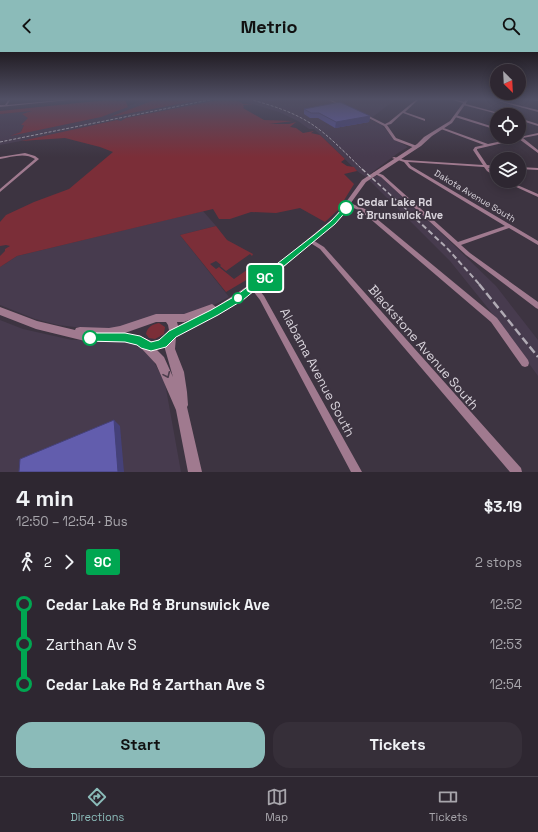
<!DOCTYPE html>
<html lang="en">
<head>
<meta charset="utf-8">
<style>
	:root { --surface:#2e2731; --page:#362f39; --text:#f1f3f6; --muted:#a7a5ab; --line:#49444d; --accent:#8bbbb9 }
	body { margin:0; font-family:"Space Grotesk",sans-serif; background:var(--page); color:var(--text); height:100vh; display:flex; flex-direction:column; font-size:15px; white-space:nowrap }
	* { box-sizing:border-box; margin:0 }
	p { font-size:13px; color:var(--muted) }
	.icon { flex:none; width:22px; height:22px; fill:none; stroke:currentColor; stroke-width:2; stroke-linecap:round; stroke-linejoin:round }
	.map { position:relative; height:420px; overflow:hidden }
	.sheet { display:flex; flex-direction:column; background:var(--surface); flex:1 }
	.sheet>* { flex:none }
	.badge { padding:0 8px; border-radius:3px; font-size:14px; line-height:26px }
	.needle { width:26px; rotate:156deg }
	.controls { position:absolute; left:490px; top:12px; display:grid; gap:8px }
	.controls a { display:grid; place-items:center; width:36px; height:36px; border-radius:50%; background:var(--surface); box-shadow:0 2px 10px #0003,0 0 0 1px var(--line); font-size:20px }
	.map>.badge { position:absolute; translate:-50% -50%; box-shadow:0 0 0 2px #fff }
	.legs { display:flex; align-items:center; gap:6px; height:44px; padding:0 16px; font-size:13px }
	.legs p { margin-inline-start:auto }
	.head { display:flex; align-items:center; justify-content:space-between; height:68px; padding:0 16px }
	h1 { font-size:22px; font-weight:800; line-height:30px }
	.action { display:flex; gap:8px; margin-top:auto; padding:8px 16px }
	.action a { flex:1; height:46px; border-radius:16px; background:var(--accent); color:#111; font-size:16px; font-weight:800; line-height:46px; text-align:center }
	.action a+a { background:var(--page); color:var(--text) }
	ul { padding:0 16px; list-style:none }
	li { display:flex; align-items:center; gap:14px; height:40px; font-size:15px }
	li i { display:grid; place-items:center; width:6px; height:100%; margin:0 5px; background:currentColor }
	li i::after { content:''; width:10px; height:10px; margin:-5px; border:3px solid; border-radius:50%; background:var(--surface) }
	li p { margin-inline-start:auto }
	li:first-child i { background:linear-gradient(#0000 50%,currentColor 0) }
	li:last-child i { background:linear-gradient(currentColor 50%,#0000 0) }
	header { display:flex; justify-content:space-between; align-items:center; height:52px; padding:0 16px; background:var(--accent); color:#111; font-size:18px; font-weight:800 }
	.tab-bar { display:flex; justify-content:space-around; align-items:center; height:56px; border-top:1px solid var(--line); background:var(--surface); font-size:11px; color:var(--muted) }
	.tab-bar a { display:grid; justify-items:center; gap:2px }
	.tab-bar .current { color:var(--accent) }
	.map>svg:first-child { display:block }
	.built { fill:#473b4e }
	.green { fill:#7b2e38 }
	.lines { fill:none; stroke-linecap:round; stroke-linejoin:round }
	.minor { fill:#a07a8f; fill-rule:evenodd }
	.tertiary { fill:#a07a8f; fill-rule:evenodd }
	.rail-far3 { stroke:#b0aab4; stroke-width:1; stroke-dasharray:3 1.5; stroke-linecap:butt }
	.rail-far2 { stroke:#b0aab4; stroke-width:1.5; stroke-dasharray:4.5 2.5; stroke-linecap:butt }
	.rail-far1 { stroke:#b0aab4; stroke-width:2; stroke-dasharray:5.5 3; stroke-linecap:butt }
	.rail { stroke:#b0aab4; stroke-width:2.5; stroke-dasharray:8 3.5; stroke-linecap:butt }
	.wall { fill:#545095 }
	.shaded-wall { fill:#454179 }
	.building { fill:#625dad; stroke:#454179 }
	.oneway { stroke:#4c3e4d }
	.line-1 { fill:#00a651; stroke:#fff }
	.stop-1-dot { fill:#fff; stroke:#00a651; stroke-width:2 }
	.labels { text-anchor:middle; stroke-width:3.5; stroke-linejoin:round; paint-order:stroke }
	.far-street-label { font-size:9px; fill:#d8d3db; stroke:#3d3441 }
	.stop-label { font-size:11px; font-weight:bold; fill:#d8d3db; stroke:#3d3441; text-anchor:start }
	.near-street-label { font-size:13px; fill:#d8d3db; stroke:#3d3441 }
</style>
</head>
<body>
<header><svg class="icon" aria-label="back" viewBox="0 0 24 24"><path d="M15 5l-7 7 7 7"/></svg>Metrio<svg class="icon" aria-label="search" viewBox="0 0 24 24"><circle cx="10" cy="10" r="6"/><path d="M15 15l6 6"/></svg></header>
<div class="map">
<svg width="538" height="420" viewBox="0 0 538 420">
	<rect width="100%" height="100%" fill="#3d3441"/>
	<g class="built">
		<polygon points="146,47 224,47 220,47 271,93 139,100 52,83 0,93 0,62 33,58 21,79 105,63"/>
		<polygon points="236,47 396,47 370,67 382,73 393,86 408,95 398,101 366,125 357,119 314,77 309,77 298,69 279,60"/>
		<polygon points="376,124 380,124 432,172 496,234 538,288 538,324 495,265 450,209 369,128"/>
		<polygon points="203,159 216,174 180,183 229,245 204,258 194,262 120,276 91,277 58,273 35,267 0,253 0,215 17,204"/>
		<polygon points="0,268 23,277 72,288 120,288 133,292 142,297 154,310 165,331 181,420 0,420"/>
	</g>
	<g class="green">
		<polygon points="117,47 117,49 125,48 128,55 101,65 10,84 21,80 24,73 21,73 28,66 22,62 32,59 0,62 0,59"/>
		<polygon points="155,47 205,47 110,65 149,50"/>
		<polygon points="224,47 236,47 243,52 254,52 243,53 244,55 243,56 264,68 293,69 269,72 289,72 296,70 290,75 296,76 303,81 314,79 311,81 320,83 345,107 341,110 347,114 354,115 357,119 344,122 354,132 338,158 325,170 300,156 276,161 251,160 230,167 219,167 213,157 17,204 0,215 0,204 5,199 5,197 10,194 6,193 0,194 0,170 6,163 34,150 69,137 113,100 100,95 65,86 21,89 117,68 121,69 126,66"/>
		<polygon points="216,174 227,188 253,202 252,204 250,202 226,219 220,214 221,213 216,209 210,212 216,217 219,215 234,227 254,213 263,218 226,240 180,183"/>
		<path d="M159,271L165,275L164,282L155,287L149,286L146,282C147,275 153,272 159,271Z"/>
	</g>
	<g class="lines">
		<g class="minor">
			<polygon points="9,47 11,47 7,53 73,47 78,47 0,55 0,53 5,53"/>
			<polygon points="327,47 329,47 344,54 342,55"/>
			<polygon points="417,47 419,47 405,60 425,67 425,69 403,61 391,72 387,73 396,86 417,94 417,96 415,96 394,88 384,74 363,63 365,62 385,72 389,70"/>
			<polygon points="450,47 452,47 466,50 466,52 506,63 502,63 463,53 463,51"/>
			<polygon points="491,47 493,47 538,58 538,60"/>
			<polygon points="532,47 538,47 538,49 532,48"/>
			<polygon points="456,63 497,76 497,78 455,65"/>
			<polygon points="519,66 538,72 538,74 519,68"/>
			<polygon points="441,75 488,92 538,81 538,83 523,86 538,98 538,101 519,87 477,97 477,98 487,113 497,114 497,116 488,116 497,123 497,126 487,119 484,115 408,110 411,114 538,189 538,193 509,176 461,193 470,201 538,250 538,257 536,256 466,203 381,125 373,121 375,120 383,123 458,190 505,174 409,116 404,110 392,106 394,105 405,108 483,113 473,98 475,95 484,93 441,77"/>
			<path d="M25,101L35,104L39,107L0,140V137L35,107C25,100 11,105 0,107V105Z"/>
			<polygon points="519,115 538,116 538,118 519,117"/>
			<polygon points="503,129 508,129 538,142 538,145"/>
			<polygon points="346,151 350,151 365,157 497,266 528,308 529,311 528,314 525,315 522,314 491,270 361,159 346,153"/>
			<polygon points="311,187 324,195 521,416 522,420 510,420 320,197 309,190 308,189"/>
			<polygon points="251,233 255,233 264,244 362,420 351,420 260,248 250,235"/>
		</g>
		<path class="tertiary" d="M466,47H469L452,71L432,84L421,94L366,130L340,166L270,227L227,258L176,285L175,297L184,320L187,340L188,353L187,355L202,420H188L176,358L156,312L141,296L137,293L125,290H89L36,277L0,263V255L37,269L75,278L76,276L80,275L109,276L120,274L156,262H184L212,252L216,255L264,223L336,164L362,128L417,92L424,85L450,69ZM191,267L178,274L177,270H184ZM156,270H166L168,273L169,278L164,284L156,289H151L140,284L122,282ZM165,294V297L173,325L164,305L157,298Z"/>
		<g class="rail-far3">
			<path d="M249,47C270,53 291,59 310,71C329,83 346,102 363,118"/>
			<polyline points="0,90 214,47"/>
		</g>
		<polyline class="rail-far2" points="362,117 418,168"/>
		<polyline class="rail-far1" points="416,167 446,195 480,233"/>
		<polyline class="rail" points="479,232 538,305"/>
	</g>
	<g class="wall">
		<polygon points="263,47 281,47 271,49"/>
		<polygon points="304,57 370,64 369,70 335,76 318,66 310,66 304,62"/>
	</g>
	<g class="shaded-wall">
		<polygon points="271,47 281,47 271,49"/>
		<polygon points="370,64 369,70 335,76 336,70"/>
		<polygon points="114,368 120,374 124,420 118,420"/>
	</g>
	<g class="building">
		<polygon points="340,50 370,64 336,70 319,61 311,61 304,57"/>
		<polygon points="114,368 118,420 19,420 20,407"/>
	</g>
	<defs><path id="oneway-chevron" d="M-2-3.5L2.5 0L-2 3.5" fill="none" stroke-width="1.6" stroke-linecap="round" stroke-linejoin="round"/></defs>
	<use class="oneway" href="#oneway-chevron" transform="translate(167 323) rotate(66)"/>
	<linearGradient id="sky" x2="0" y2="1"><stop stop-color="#221d24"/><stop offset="0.45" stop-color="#515065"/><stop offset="1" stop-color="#515065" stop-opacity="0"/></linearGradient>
	<rect width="538" height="105" fill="url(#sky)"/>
	<polygon class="line-1" points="344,155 349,156 335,172 243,248 218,263 176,285 166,295 151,299 141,296 137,293 125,290 86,289 85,286 86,283 90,281 125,281 140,284 151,290 159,288 169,279 211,258 237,243 314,183 331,169"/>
	<g class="stop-1-dot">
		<circle cx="346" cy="156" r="7"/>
		<circle cx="238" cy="246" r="5"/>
		<circle cx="90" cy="286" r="7"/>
	</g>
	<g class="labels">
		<g class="far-street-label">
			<text transform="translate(475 144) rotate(31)" y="3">Dakota Avenue South</text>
		</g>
		<g class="stop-label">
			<text x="357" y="154">Cedar Lake Rd<tspan x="357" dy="13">&amp; Brunswick Ave</tspan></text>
		</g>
		<g class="near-street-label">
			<text transform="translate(424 295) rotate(49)" y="5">Blackstone Avenue South</text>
			<text transform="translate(318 320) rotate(62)" y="5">Alabama Avenue South</text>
		</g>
	</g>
</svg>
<div class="controls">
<a><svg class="needle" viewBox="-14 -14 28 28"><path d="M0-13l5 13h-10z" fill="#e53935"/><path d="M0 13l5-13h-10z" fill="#a7a5ab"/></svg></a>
<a><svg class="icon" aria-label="locate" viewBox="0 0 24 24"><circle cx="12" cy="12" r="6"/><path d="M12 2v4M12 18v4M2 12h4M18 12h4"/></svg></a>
<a><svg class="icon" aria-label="layers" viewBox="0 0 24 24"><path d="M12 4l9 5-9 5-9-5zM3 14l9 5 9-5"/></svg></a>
</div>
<b class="badge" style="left:265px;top:226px;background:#00a651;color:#fff">9C</b>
</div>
<section class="sheet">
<div class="head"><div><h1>4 min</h1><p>12:50 – 12:54 · Bus</p></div><b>$3.19</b></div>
<div class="legs"><svg class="icon" aria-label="walk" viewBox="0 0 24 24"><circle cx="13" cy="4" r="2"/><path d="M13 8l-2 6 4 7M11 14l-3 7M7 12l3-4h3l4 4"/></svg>2<svg class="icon" aria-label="forward" viewBox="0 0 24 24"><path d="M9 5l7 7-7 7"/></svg><b class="badge" style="background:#00a651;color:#fff">9C</b><p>2 stops</p></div>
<ul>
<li><i style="color:#00a651"></i><b>Cedar Lake Rd &amp; Brunswick Ave</b><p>12:52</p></li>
<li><i style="color:#00a651"></i><span>Zarthan Av S</span><p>12:53</p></li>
<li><i style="color:#00a651"></i><b>Cedar Lake Rd &amp; Zarthan Ave S</b><p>12:54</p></li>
</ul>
<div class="action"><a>Start</a><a>Tickets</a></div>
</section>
<nav class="tab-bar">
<a class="current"><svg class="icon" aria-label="directions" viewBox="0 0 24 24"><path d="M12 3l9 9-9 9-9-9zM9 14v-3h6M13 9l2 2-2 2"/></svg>Directions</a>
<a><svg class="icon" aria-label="map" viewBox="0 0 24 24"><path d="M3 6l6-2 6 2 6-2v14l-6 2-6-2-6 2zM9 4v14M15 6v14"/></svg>Map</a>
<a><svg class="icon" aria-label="tickets" viewBox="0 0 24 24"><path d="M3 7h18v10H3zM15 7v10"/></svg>Tickets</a>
</nav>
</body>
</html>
